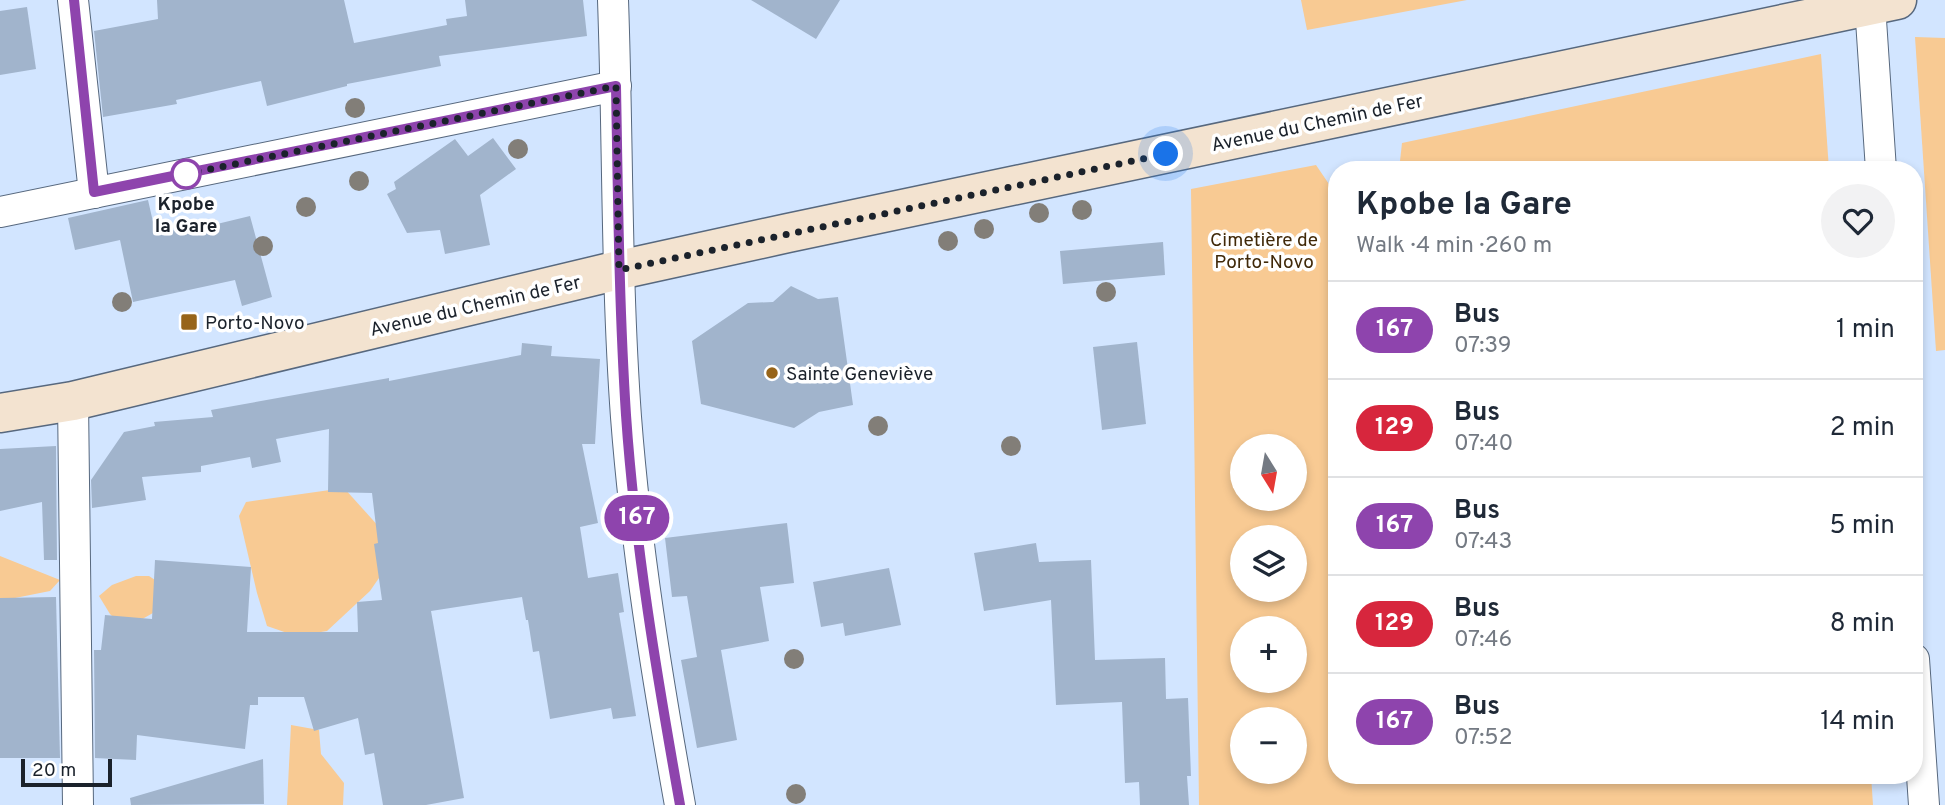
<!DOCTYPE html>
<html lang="en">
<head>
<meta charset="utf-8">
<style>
	:root { --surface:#fff; --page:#f2f2f3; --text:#1f2937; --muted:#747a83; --line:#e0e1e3 }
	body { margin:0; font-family:Overpass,sans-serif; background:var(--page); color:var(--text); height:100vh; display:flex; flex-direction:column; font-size:26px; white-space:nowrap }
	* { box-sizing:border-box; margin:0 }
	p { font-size:23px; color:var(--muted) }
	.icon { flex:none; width:38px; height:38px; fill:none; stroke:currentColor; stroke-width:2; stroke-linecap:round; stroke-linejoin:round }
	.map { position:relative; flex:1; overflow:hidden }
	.sheet { position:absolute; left:1328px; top:161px; width:595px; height:623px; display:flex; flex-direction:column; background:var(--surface); border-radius:28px; box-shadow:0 4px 10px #0003 }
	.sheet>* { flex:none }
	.badge { padding:0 14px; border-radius:23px; font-size:24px; line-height:46px }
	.needle { width:46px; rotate:169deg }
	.buttons { position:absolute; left:1230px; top:434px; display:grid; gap:14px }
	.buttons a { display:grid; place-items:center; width:77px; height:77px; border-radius:50%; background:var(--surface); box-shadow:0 4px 10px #0003; font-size:35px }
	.scale { position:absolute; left:21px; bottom:18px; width:91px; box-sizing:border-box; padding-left:7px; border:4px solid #1b222b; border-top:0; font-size:19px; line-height:24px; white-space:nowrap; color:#1b222b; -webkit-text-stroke:5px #fff; paint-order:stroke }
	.you { position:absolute; width:35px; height:35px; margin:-18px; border:5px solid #fff; border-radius:50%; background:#1a73e8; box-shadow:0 0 0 10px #1a73e833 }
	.map>.badge { position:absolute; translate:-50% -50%; box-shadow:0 0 0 4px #fff }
	.round { display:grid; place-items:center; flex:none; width:74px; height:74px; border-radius:37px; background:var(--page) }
	.summary { display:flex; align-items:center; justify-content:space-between; height:119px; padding:0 28px }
	h1 { font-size:33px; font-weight:700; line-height:52px }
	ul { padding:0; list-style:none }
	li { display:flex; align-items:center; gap:21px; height:98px; padding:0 28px; border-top:2px solid var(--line) }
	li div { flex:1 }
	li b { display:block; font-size:26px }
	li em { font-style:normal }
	li .badge { min-width:77px; font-weight:700; text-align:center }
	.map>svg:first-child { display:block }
	.green { fill:#f8ca93; fill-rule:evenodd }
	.building { fill:#a1b4cc }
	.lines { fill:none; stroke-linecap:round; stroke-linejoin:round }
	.street-casing { stroke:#57687e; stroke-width:32 }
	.secondary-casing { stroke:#57687e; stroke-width:41 }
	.street { stroke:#fff; stroke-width:30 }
	.secondary { stroke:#f3e3d0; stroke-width:38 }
	.tree { fill:#827e78 }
	.line-casing { stroke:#fff; stroke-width:16 }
	.line { stroke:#8e44ad; stroke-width:10 }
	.walk { stroke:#1b222b; stroke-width:7; stroke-dasharray:0 12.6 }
	.stop-dot { fill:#fff; stroke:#8e44ad; stroke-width:3.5 }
	.poi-dot { fill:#976419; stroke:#fff; stroke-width:2.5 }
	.labels { text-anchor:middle; stroke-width:7; stroke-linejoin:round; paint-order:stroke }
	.street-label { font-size:19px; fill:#1b222b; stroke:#fff }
	.stop-label { font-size:19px; font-weight:bold; fill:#1b222b; stroke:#fff }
	.park-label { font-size:19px; fill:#402909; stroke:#fff }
	.poi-label { font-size:19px; fill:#1b222b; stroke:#fff; text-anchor:start }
</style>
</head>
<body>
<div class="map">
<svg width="1945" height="805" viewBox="0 0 1945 805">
	<rect width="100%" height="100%" fill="#d2e5ff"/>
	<g class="green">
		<polygon points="1301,0 1467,0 1307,30"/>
		<polygon points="1915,37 1945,38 1945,350 1936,351"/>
		<polygon points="1821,54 1829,170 1399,170 1402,143"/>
		<path d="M1316,165L1333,190L1337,191V775H1871L1873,805H1199L1191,189ZM1295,446V499H1242V446ZM1242,537H1295V590H1242ZM1295,628V681H1242V628ZM1295,719V772H1242V719Z"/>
		<polygon points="344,488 399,549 370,591 327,631 296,636 267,626 257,593 239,516 246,502"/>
		<polygon points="0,556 60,580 50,591 0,601"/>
		<polygon points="136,576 149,576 161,584 160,609 137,622 121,625 110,614 99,596 112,585"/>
		<polygon points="291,725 319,730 321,754 344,783 343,805 287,805"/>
	</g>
	<g class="building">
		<polygon points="157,0 344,0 354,43 447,25 446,19 467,16 465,0 583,0 587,36 439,56 441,66 347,84 347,86 267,106 261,81 176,100 177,104 103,117 94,31 158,19"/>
		<polygon points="751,0 840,0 816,39"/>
		<polygon points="27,7 36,69 0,75 0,11"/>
		<polygon points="493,138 516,169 480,195 490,245 445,254 440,230 407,233 387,194 396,189 394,182 455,139 468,156"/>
		<polygon points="148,200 156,235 216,219 217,224 250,216 272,297 242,306 235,280 133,302 120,240 75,250 68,218"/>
		<polygon points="1163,242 1165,275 1063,284 1060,251"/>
		<polygon points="791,286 818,299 838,297 853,405 819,412 794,428 701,404 692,341 748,303 773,302"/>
		<polygon points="1137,342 1146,424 1102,430 1093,347"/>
		<polygon points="522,343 552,346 551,356 600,359 595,444 582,444 598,523 580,527 588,578 618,573 624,612 619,613 636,716 613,719 611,708 550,719 539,651 533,652 528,620 526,620 522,597 431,611 464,798 426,805 383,805 374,753 365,755 358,718 314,731 304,697 258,697 258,705 250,705 245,749 137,735 136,760 95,758 94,650 101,650 105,615 152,619 155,560 251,567 247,632 358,632 357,602 382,600 374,544 378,543 372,493 328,492 329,429 276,439 281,462 252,468 250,457 201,466 201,472 142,477 146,500 92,508 91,480 124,432 155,426 154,422 213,417 211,410 389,378 389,381 521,355"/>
		<polygon points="56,446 57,560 44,560 42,502 0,511 0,449"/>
		<polygon points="787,523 794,583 760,587 769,641 721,650 737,740 697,748 681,660 697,657 687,596 672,597 665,538"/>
		<polygon points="1036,543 1039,562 1091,560 1095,660 1165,658 1166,699 1188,698 1191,776 1187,776 1189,805 1140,805 1139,782 1125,783 1122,702 1056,705 1051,600 984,611 974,553"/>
		<polygon points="889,568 901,625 845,636 843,623 821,627 813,582"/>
		<polygon points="56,597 60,758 0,758 0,598"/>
		<polygon points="263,759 264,804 131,805 130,798"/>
	</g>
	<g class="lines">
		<g class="street-casing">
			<g id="street">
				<polyline points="73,0 94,193"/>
				<path d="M613,0C618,139 616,279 626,417C636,548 657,677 680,805"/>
				<polyline points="1870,5 1881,170"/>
				<polyline points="0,212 616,86"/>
				<polyline points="73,401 78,805"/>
				<polyline points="1914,659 1924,805"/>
			</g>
		</g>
		<g class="secondary-casing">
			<polyline id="secondary" points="0,413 73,401 619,270 788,233 1897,0"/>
		</g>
		<use href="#street" class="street"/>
		<use href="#secondary" class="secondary"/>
	</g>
	<g class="tree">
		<circle cx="355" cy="108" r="10"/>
		<circle cx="518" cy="149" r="10"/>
		<circle cx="359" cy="181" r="10"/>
		<circle cx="306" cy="207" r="10"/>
		<circle cx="1082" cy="210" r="10"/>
		<circle cx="1039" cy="213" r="10"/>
		<circle cx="984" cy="229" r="10"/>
		<circle cx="948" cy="241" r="10"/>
		<circle cx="263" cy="246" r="10"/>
		<circle cx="1106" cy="292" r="10"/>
		<circle cx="122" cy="302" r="10"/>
		<circle cx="878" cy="426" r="10"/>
		<circle cx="1011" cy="446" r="10"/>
		<circle cx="794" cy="659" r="10"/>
		<circle cx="796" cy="794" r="10"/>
	</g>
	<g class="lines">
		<g class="line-casing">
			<path id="line" d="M74,0L94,192L616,86C618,196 619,306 626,415C635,546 657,676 680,805"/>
		</g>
		<use href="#line" class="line"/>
		<polyline class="walk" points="186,174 616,86 619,270 1166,154"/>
	</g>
	<circle class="stop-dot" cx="186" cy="174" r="14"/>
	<g class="poi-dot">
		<rect x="180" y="313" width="18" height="18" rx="3.5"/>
		<circle cx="772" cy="373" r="7"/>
	</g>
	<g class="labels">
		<g class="street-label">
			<text transform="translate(1317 122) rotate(-12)" y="7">Avenue du Chemin de Fer</text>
			<text transform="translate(475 305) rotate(-13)" y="7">Avenue du Chemin de Fer</text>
		</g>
		<g class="stop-label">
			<text x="186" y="210">Kpobe<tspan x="186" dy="22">la Gare</tspan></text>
		</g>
		<g class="park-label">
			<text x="1264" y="246">Cimetière de<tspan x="1264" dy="22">Porto-Novo</tspan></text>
		</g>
		<g class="poi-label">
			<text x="205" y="329">Porto-Novo</text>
			<text x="786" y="380">Sainte Geneviève</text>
		</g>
	</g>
</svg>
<div class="buttons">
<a><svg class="needle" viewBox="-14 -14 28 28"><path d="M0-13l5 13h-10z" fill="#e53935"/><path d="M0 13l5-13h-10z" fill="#747a83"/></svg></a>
<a><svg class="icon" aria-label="layers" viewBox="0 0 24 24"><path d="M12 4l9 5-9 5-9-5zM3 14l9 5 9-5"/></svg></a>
<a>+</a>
<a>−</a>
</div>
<div class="scale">20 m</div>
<div class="you" style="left:1166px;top:154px"></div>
<b class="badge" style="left:637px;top:518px;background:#8e44ad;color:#fff">167</b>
<section class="sheet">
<div class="summary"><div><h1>Kpobe la Gare</h1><p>Walk · 4 min · 260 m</p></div><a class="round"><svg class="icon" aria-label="heart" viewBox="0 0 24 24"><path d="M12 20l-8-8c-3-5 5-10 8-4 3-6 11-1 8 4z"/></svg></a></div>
<ul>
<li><span class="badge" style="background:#8e44ad;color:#fff">167</span><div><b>Bus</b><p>07:39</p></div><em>1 min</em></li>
<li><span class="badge" style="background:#d7263d;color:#fff">129</span><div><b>Bus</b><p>07:40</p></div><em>2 min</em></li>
<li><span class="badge" style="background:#8e44ad;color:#fff">167</span><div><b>Bus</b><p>07:43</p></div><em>5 min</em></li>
<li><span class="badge" style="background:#d7263d;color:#fff">129</span><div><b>Bus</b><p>07:46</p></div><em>8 min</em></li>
<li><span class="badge" style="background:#8e44ad;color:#fff">167</span><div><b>Bus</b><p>07:52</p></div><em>14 min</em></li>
</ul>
</section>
</div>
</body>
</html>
